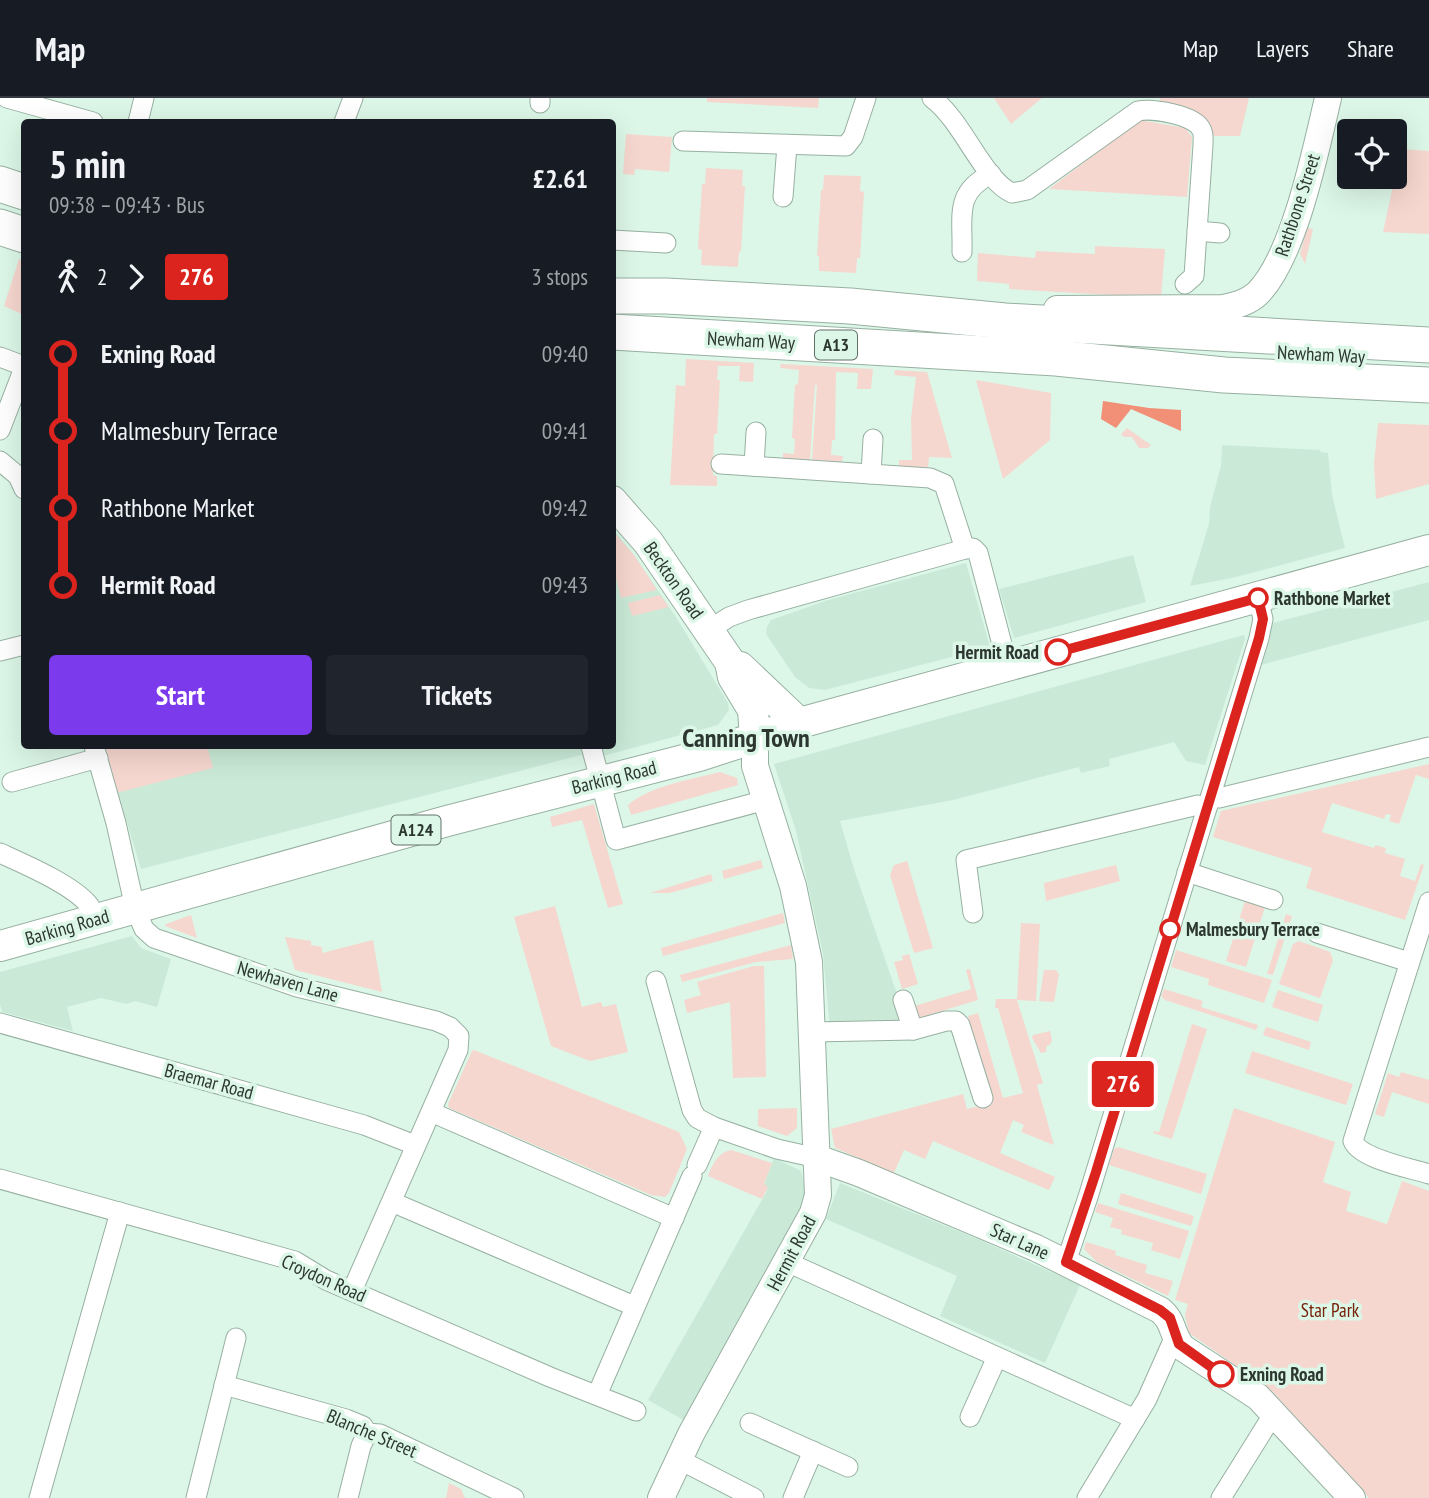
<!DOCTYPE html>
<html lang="en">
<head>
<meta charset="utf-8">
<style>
	:root { --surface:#171b24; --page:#20242c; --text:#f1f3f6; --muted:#9ea1a6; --line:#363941; --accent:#7c3aed }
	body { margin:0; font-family:"PT Sans Narrow",sans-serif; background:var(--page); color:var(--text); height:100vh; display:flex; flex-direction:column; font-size:26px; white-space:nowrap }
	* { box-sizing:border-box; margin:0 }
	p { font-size:23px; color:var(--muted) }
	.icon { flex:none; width:38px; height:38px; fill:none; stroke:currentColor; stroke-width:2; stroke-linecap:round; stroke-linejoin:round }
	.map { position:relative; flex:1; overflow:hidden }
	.sheet { position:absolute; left:21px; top:21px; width:595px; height:630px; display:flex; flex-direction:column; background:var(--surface); border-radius:7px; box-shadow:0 7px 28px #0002 }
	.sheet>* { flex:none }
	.badge { padding:0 14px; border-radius:5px; font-size:24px; line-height:46px }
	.fabs { position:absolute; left:1337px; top:21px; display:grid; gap:14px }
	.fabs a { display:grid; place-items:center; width:70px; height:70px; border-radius:7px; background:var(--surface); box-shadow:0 7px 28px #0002; font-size:35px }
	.map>.badge { position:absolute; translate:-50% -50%; box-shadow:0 0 0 4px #fff }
	.legs { display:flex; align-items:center; gap:10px; height:77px; padding:0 28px; font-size:23px }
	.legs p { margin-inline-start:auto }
	.headline { display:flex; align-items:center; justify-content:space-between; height:119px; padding:0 28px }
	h1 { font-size:38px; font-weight:600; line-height:52px }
	.cta { display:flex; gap:14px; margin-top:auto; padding:14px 28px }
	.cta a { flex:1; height:80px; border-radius:7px; background:var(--accent); color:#fff; font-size:28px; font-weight:600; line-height:80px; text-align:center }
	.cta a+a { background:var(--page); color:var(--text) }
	ul { padding:0 28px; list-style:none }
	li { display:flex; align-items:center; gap:24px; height:77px; font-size:26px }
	li i { display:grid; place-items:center; width:10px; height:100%; margin:0 9px; background:currentColor }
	li i::after { content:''; width:18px; height:18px; margin:-9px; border:5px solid; border-radius:50%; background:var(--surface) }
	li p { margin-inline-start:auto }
	li:first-child i { background:linear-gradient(#0000 50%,currentColor 0) }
	li:last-child i { background:linear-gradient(currentColor 50%,#0000 0) }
	header { display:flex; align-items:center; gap:42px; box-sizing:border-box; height:98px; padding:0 35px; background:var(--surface); border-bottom:2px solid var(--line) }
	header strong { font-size:33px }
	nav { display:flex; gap:38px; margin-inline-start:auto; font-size:24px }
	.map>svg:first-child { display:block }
	.built { fill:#caead7 }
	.green { fill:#f6d7cf }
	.forest { fill:#f18f77 }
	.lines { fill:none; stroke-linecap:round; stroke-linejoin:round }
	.street-casing { stroke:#97b0a1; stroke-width:21 }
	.secondary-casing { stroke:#97b0a1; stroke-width:28 }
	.primary-casing { stroke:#97b0a1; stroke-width:32 }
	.highway-casing { stroke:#97b0a1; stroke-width:37 }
	.street { stroke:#fff; stroke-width:19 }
	.secondary { stroke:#fff; stroke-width:26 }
	.primary { stroke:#fff; stroke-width:30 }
	.highway { stroke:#fff; stroke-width:35 }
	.line-1-casing { stroke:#fff; stroke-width:16 }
	.line-1 { stroke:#dc241f; stroke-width:10 }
	.stop-1-dot { fill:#fff; stroke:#dc241f; stroke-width:3.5 }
	.labels { text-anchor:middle; stroke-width:7; stroke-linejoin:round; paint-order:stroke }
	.shield { fill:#dcf7e7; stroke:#627168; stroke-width:2 }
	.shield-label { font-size:18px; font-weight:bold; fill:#2d3731 }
	.street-label { font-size:19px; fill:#2d3731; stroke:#dcf7e7 }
	.stop-label { font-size:19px; font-weight:bold; fill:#2d3731; stroke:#dcf7e7; text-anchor:start }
	.park-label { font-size:19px; fill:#76200a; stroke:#dcf7e7 }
	.district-label { font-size:26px; font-weight:bold; fill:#2d3731; stroke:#dcf7e7 }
</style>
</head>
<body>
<header>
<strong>Map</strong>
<nav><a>Map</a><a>Layers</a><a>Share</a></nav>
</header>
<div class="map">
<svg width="1429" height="1400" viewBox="0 0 1429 1400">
	<rect width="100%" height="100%" fill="#dcf7e7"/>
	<g class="built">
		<polygon points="1222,347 1320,352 1321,354 1328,355 1332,397 1345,450 1232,480 1190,488 1209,426 1210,409 1221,368"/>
		<polygon points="613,432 634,457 676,519 728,605 729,612 718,627 603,658 601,648 612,648"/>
		<polygon points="1133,457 1146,504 1014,540 999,491"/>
		<polygon points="966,465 990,549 825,592 809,590 795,579 766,536 767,529 771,522 828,502"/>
		<polygon points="1429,484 1429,522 1261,567 1273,525"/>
		<polygon points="1244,537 1245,541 1205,667 1186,663 1174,644 1109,661 1110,668 1081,675 1079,669 953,702 840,723 854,771 908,928 830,931 823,856 796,733 774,666"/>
		<polygon points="104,648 582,648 585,656 141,771"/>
		<polygon points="132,838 141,850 171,861 157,909 135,903 127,906 101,900 67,909 73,933 2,914 0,906 0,874"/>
		<polygon points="774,1060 801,1073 807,1096 801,1113 787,1134 737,1235 687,1324 648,1302 767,1093 764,1087"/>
		<polygon points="840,1085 978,1141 1080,1187 1045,1265 940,1218 957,1178 826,1121"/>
	</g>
	<g class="green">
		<polygon points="707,0 819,0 818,10 707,4"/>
		<polygon points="994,0 1042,0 1011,26"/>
		<path d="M1160,0H1249L1240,38H1214C1204,11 1184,11 1159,4Z"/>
		<polygon points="1140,22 1185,30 1192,39 1187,99 1049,91"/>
		<polygon points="626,36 672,39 669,74 635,71 634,77 623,76"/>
		<polygon points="1401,51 1429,53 1429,136 1383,134"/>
		<polygon points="706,70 743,72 742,88 745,88 741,153 739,154 738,169 701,167 702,152 698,151 702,86 705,86"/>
		<polygon points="824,77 861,78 860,93 864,94 860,160 857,160 856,175 819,173 819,158 817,158 821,92 823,92"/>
		<polygon points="1307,130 1313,131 1305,166 1300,156"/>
		<polygon points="1095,148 1165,151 1161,200 1009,191 1009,186 977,183 978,155 1035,160 1036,153 1095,156"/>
		<polygon points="19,161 24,163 24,217 4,208"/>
		<polygon points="686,261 754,265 753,284 739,283 740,268 718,268 717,282 720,282 717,336 714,336 713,377 717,378 717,388 670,387 676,287 685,288"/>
		<polygon points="781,266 873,271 871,291 857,291 858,275 836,274 835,342 832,342 831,357 843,358 842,364 812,362 817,287 815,287 810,362 783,360 783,355 794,356 795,341 792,340 795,287 798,286 799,272 780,270"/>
		<polygon points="895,272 927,274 952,360 929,359 928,370 899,368 899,362 912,362 911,320 916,279 894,277"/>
		<polygon points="976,282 1051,295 1050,342 1003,381"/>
		<polygon points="1378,325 1429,327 1429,386 1376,401 1374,366"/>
		<polygon points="1127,330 1151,347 1148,350 1139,350 1132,339 1124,339 1121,336"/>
		<polygon points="612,432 634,457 657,492 621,500 613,469"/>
		<polygon points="660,497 669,509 632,518 628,505"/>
		<polygon points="104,648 207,648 213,670 116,695"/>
		<polygon points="1429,666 1429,681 1416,677 1399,726 1389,723 1391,717 1386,716 1384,721 1332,705 1322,734 1374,750 1375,747 1386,750 1385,755 1405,761 1400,778 1415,783 1421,766 1424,767 1405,822 1306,790 1312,770 1213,739 1221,713"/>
		<path d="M720,674L737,680L738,687L631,717L628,707C650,688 692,681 720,674Z"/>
		<polygon points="594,706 623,806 608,810 582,722 552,729 550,719"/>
		<polygon points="761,762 763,770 724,781 722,773"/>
		<polygon points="907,763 933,850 914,855 890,777 894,767"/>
		<polygon points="1116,767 1120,783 1046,803 1044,785"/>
		<polygon points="711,776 713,783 670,795 650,795"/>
		<polygon points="1245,803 1265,809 1246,869 1226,863"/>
		<polygon points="555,808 582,909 601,904 603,909 616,906 628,954 590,963 551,948 514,819"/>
		<polygon points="783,815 785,825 663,858 661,850"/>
		<polygon points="1286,816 1292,818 1273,877 1267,876"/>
		<polygon points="191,817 197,840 165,828 166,826"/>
		<polygon points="1021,825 1040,826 1036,903 1017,902 1043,985 1037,987 1054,1047 1021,1034 1024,1027 1013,1022 1000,1055 1055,1079 1049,1092 933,1043 925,1061 904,1052 894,1075 835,1050 831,1031 963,996 967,1011 993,1004 968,918 978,915 1003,1000 1023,995 998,910 995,910 996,901 1017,901"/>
		<polygon points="285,839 311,843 311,847 322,849 322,855 373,842 382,894 295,872"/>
		<polygon points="1299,843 1330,854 1333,862 1320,900 1279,886 1293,846"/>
		<polygon points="791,847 793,861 756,864 682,884 680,877"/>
		<polygon points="1176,852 1272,882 1264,905 1208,887 1209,881 1171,869"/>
		<polygon points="909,856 918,886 902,891 894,864 903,862 902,858"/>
		<polygon points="754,868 764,868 766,979 733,980 730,904 687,915 684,902 701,897 697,884"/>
		<polygon points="970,871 978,902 912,922 908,910 971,891 966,872"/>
		<polygon points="1044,872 1056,872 1059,876 1054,904 1039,903"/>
		<polygon points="1164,891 1203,903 1201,909 1258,927 1256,932 1165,902 1161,898"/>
		<polygon points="1278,892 1323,907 1318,924 1272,909"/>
		<polygon points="1192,926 1207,931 1172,1041 1153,1035 1154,1033 1159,1034"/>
		<polygon points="1266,929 1311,944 1309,952 1263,937"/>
		<polygon points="1050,933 1052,942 1050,947 1047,947 1046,954 1041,955 1032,940 1033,937"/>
		<polygon points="474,952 679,1034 687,1051 669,1095 665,1099 651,1097 449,1010 448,1006 472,953"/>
		<polygon points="1252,953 1353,986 1346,1007 1245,975"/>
		<polygon points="1401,974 1429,982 1429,1006 1392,994 1384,1019 1375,1016 1388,975 1399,979"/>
		<polygon points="797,1010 797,1030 787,1038 758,1028 758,1011"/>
		<polygon points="1234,1010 1335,1044 1323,1084 1351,1094 1346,1113 1387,1126 1402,1083 1429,1093 1429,1400 1369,1400 1271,1292 1189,1235 1185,1217 1188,1206 1175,1202"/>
		<polygon points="1118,1049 1207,1076 1201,1096 1109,1067 1114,1051"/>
		<path d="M731,1052L772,1065L764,1086L768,1089L762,1101L708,1078C713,1066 717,1055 731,1052Z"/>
		<polygon points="1121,1095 1194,1118 1191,1128 1118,1106"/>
		<polygon points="1098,1105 1189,1133 1180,1161 1151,1152 1153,1145 1121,1136 1122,1132 1110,1129 1113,1120 1095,1114"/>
		<polygon points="1086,1144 1116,1153 1115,1157 1147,1167 1145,1175 1173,1183 1168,1198 1097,1164 1084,1151"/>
		<polygon points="449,1385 461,1391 465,1400 446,1400"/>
	</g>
	<polygon class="forest" points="1103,303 1149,310 1181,312 1181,333 1131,311 1116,330 1101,321"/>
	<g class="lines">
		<g class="street-casing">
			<g id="street">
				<polyline points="7,0 93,24"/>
				<path d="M932,0C963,23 983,82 1012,95L1027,92L1138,13C1152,10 1195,17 1201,31C1204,35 1203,42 1203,47L1194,178L1185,186"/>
				<polyline points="540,5 540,0"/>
				<polyline points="138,24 144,0"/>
				<polyline points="344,24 353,0"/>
				<polyline points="683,43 846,48 853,39 866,0"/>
				<polyline points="783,99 787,47"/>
				<polyline points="1197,133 1220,135"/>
				<polyline points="612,142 666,145"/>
				<path d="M962,154C963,117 954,95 991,76"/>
				<polyline points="0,259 24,268"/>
				<polyline points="0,332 24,270"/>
				<polyline points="0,363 18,378 24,391"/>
				<polyline points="721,366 930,380 944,386 965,451"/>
				<polyline points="754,368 756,334"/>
				<polyline points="871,376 873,341"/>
				<polyline points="709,532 729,519 748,512 965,451 973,450 978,455 1008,569"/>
				<polyline points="0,553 24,547"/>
				<polyline points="94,648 116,725 135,810 144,831 154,840 297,889 436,923 450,929 459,938 458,952 352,1193"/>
				<polyline points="591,648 616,742 766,702"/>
				<polyline points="12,684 98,660"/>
				<polyline points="1211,697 1219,700 1429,649"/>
				<path d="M0,755C24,766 71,786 88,806C92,810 93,816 95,821"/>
				<polyline points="1187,774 1273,802"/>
				<path d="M1429,804L1353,1043C1360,1061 1410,1070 1429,1076"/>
				<polyline points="973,815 966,762 1198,707 1207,710"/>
				<polyline points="1317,835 1409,864"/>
				<polyline points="656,883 692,1012 697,1020 714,1029 777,1051 817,1060"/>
				<polyline points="903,902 913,932"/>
				<polyline points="0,925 364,1027 415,1047"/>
				<polyline points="813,934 913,932 946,923 956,923 960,927 983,1000"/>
				<polyline points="431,1014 674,1120"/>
				<polyline points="697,1067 714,1029"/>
				<polyline points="0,1081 295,1163 326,1182 550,1279 636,1313"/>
				<polyline points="392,1104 634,1208"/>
				<polyline points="787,1164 1135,1321"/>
				<polyline points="1066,1164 1088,1099 1259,540 1263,521 1258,500"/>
				<polyline points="224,1287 346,1321 363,1328 367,1335"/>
				<polyline points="597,1297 692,1078"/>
				<polyline points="970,1319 997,1259"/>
				<polyline points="750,1325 848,1369"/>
				<polyline points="367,1335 380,1336 514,1400"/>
				<polyline points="678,1361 754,1400"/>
				<polyline points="39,1400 120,1114"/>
				<polyline points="196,1400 236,1240"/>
				<polyline points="348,1400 361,1348 367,1335"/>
				<polyline points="793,1400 813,1353"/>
				<polyline points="1087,1400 1147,1301 1175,1238"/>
				<polyline points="1221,1400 1274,1315"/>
			</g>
		</g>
		<g class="secondary-casing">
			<g id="secondary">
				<path d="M1057,211L1223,210C1235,208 1248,204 1257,196C1294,160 1316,51 1328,0"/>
				<path d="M817,1060L859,1075L1036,1150L1160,1212C1175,1224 1171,1237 1183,1250L1258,1299L1352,1400"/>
				<polyline points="661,1400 691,1336 813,1115 818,1097 809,864 793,788 755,668 755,640"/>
			</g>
		</g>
		<g class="primary-casing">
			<g id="primary">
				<polyline points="612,403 648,444 730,564 733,579 753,612 755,640"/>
				<polyline points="740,569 799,625"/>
				<polyline points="0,848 447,723 699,658 807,623 1429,452"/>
			</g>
		</g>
		<g class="highway-casing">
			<g id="highway">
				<polyline points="0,86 24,94"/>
				<polyline points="0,129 24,137"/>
				<polyline points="612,198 666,198 850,208 1005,223 1429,247"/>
				<polyline points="612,234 1056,260 1224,277 1429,287"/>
			</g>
		</g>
		<use href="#street" class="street"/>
		<use href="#secondary" class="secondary"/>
		<use href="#primary" class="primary"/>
		<use href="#highway" class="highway"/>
	</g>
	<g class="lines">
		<g class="line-1-casing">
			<polyline id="line-1" points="1058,554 1258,500 1263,521 1259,540 1096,1074 1066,1164 1160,1212 1170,1220 1179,1246 1221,1276"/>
		</g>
		<use href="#line-1" class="line-1"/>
	</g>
	<g class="stop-1-dot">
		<circle cx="1258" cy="500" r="9"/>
		<circle cx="1058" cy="554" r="12"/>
		<circle cx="1170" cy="831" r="9"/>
		<circle cx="1221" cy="1276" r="12"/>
	</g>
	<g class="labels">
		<g class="shield">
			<rect x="815" y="232.5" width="42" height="29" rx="5"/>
			<rect x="391.5" y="717.5" width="49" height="29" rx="5"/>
		</g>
		<g class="shield-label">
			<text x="836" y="253">A13</text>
			<text x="416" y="738">A124</text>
		</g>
		<g class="street-label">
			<text transform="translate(1297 107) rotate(-72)" y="7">Rathbone Street</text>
			<text transform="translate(751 242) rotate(3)" y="7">Newham Way</text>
			<text transform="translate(1321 256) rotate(3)" y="7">Newham Way</text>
			<text transform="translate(674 482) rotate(55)" y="7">Beckton Road</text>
			<text transform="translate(614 679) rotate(-14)" y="7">Barking Road</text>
			<text transform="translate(67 829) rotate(-16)" y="7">Barking Road</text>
			<text transform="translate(288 883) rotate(16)" y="7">Newhaven Lane</text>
			<text transform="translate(209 983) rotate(15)" y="7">Braemar Road</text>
			<text transform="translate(1020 1143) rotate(24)" y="7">Star Lane</text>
			<text transform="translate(791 1155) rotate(-62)" y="7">Hermit Road</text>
			<text transform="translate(324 1180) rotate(24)" y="7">Croydon Road</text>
			<text transform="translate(372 1335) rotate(23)" y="7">Blanche Street</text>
		</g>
		<g class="stop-label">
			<text x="1274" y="507">Rathbone Market</text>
			<text x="1039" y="561" text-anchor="end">Hermit Road</text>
			<text x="1186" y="838">Malmesbury Terrace</text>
			<text x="1240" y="1283">Exning Road</text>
		</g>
		<g class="park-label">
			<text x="1330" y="1219">Star Park</text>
		</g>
		<g class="district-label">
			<text x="746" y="649">Canning Town</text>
		</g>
	</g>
</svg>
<div class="fabs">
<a><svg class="icon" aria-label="locate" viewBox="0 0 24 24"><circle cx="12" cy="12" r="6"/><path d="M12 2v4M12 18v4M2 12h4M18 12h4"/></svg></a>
</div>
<b class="badge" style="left:1123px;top:986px;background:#dc241f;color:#fff">276</b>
<section class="sheet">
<div class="headline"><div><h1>5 min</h1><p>09:38 – 09:43 · Bus</p></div><b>£2.61</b></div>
<div class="legs"><svg class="icon" aria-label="walk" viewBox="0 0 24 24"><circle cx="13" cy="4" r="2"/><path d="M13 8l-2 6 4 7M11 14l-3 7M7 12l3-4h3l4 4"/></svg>2<svg class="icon" aria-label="forward" viewBox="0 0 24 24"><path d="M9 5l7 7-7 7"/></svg><b class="badge" style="background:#dc241f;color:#fff">276</b><p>3 stops</p></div>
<ul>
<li><i style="color:#dc241f"></i><b>Exning Road</b><p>09:40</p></li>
<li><i style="color:#dc241f"></i><span>Malmesbury Terrace</span><p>09:41</p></li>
<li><i style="color:#dc241f"></i><span>Rathbone Market</span><p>09:42</p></li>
<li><i style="color:#dc241f"></i><b>Hermit Road</b><p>09:43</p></li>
</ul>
<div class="cta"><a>Start</a><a>Tickets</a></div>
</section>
</div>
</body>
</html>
